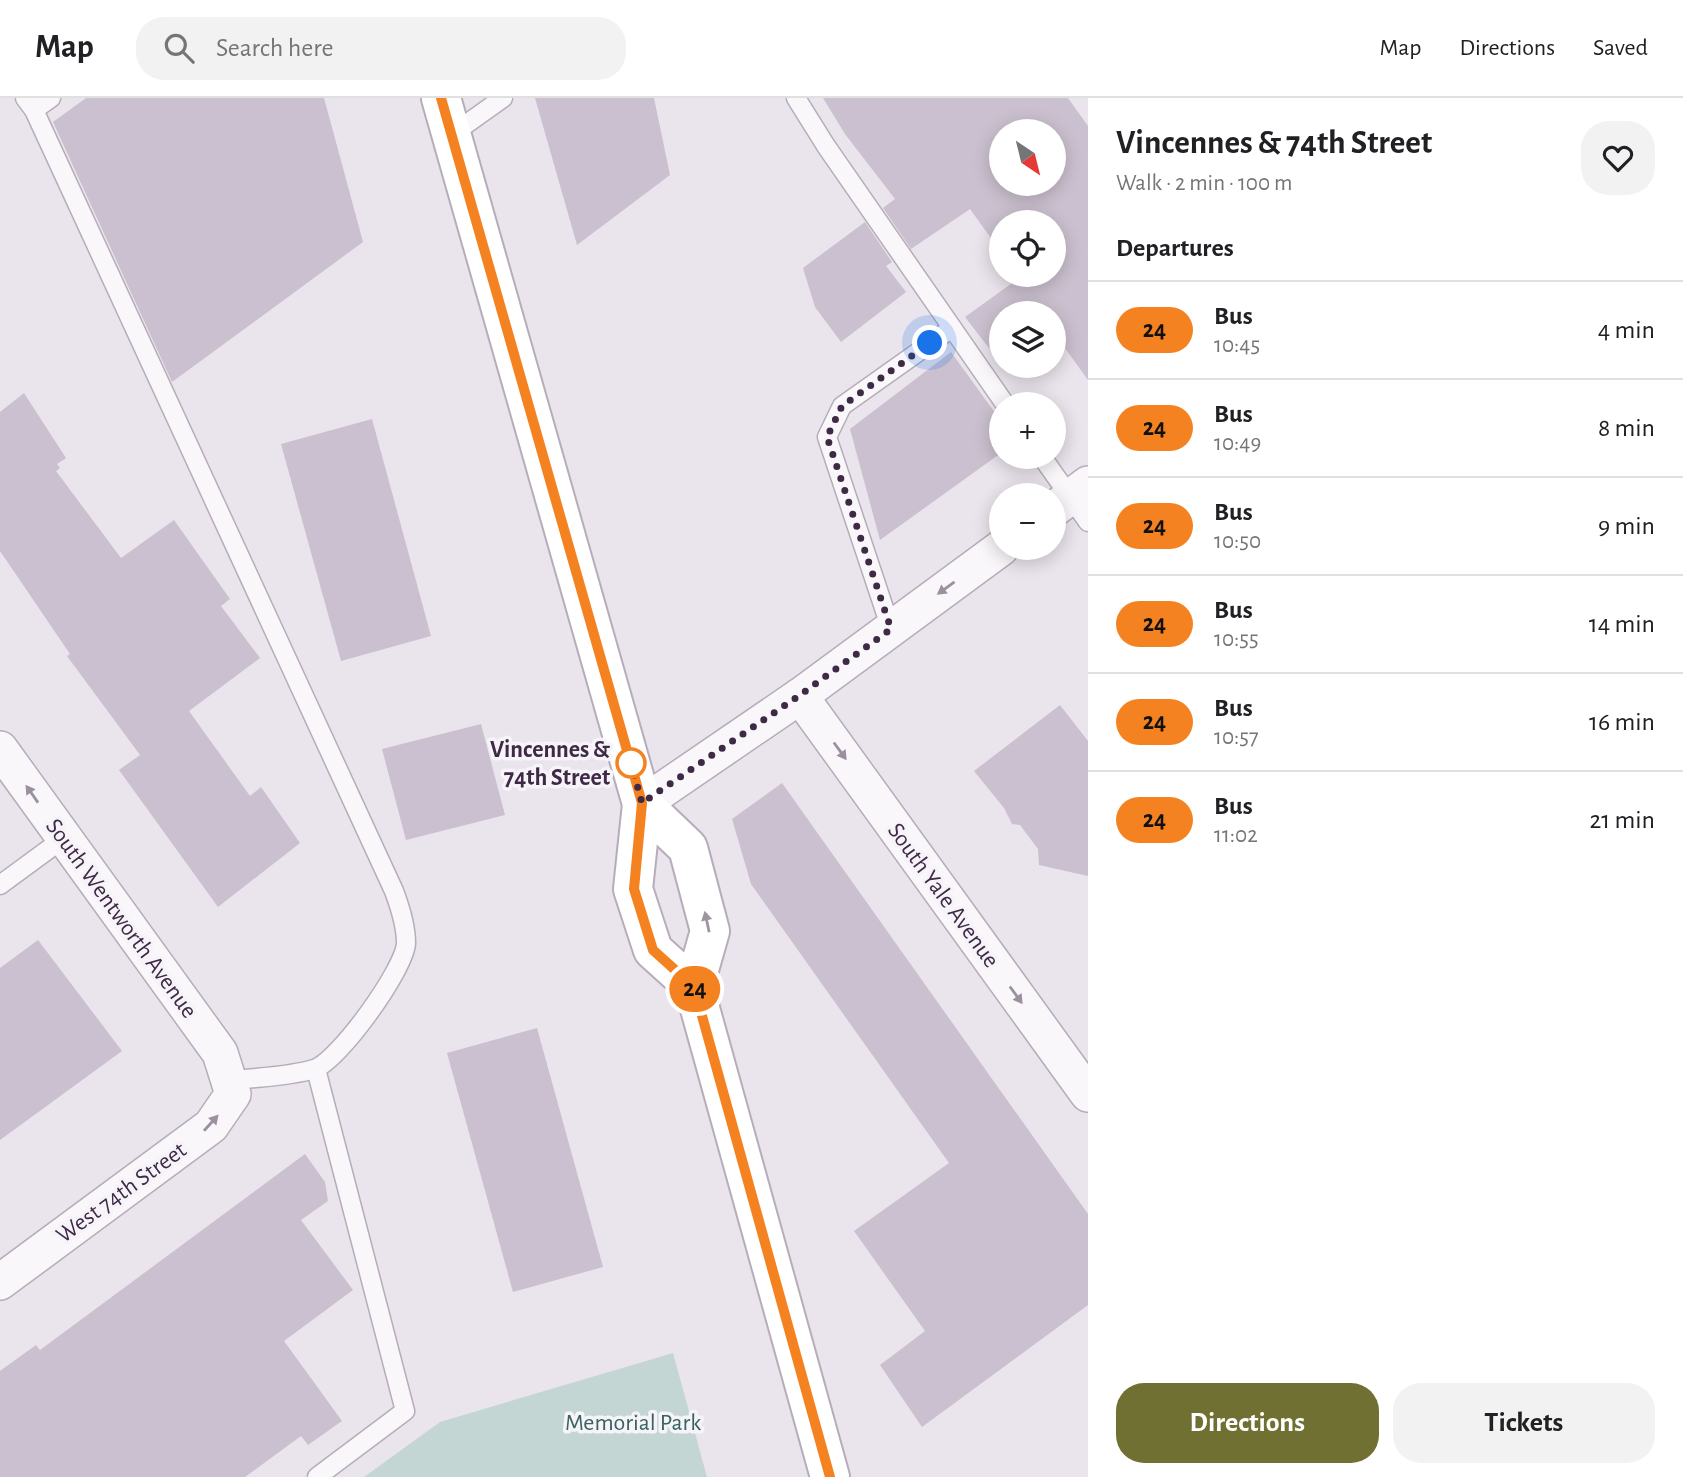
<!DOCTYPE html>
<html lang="en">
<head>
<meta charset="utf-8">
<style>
	:root { --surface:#fff; --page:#f2f2f2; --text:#202124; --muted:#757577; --line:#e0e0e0; --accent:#717033 }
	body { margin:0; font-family:"Alegreya Sans",sans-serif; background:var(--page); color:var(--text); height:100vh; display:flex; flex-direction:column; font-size:26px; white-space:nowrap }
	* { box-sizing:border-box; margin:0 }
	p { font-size:23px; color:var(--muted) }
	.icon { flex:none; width:38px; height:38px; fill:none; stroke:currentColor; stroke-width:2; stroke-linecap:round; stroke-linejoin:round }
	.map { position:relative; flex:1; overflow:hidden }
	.details { display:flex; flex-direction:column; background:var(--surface); width:595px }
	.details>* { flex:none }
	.badge { padding:0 14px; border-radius:23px; font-size:24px; line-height:46px }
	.needle { width:46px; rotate:145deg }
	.fabs { position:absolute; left:989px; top:21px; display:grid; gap:14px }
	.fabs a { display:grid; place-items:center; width:77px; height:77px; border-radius:50%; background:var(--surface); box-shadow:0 4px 18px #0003; font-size:35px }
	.you { position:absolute; width:35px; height:35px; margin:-18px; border:5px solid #fff; border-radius:50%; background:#1a73e8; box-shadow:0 0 0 10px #1a73e833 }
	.map>.badge { position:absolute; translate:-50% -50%; box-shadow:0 0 0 4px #fff }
	h2 { padding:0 28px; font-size:26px; line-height:63px }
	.round { display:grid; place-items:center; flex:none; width:74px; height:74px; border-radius:28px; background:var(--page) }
	.summary { display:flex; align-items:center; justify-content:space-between; height:119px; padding:0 28px }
	h1 { font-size:33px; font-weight:700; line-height:52px }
	.cta { display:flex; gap:14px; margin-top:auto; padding:14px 28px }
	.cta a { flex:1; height:80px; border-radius:28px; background:var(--accent); color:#fff; font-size:28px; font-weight:700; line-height:80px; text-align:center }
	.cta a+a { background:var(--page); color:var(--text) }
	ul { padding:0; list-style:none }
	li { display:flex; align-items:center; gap:21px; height:98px; padding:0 28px; border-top:2px solid var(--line) }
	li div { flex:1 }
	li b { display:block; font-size:26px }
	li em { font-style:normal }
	li .badge { min-width:77px; font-weight:700; text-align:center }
	header { display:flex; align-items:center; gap:42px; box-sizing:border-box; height:98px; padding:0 35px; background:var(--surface); border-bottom:2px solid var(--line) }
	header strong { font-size:33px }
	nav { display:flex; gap:38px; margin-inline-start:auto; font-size:24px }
	.search { width:490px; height:63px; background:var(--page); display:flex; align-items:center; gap:18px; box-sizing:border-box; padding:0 24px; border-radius:28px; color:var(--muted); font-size:26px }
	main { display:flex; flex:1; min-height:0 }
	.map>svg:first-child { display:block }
	.green { fill:#c4d6d4 }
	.building { fill:#cbc0cf; fill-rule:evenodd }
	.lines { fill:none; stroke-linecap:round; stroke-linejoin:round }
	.lane-casing { stroke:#b7acba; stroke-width:21 }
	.street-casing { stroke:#b7acba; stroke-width:38 }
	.secondary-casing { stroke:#b7acba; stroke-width:42 }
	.lane { stroke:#f9f7fa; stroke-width:18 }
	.street { stroke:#f9f7fa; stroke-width:35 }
	.secondary { stroke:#fff; stroke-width:38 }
	.oneway { fill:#9c90a0 }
	.oneway2 { fill:#9f94a2 }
	.line-casing { stroke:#fff; stroke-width:16 }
	.line { stroke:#f58220; stroke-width:10 }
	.walk { stroke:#3f2a46; stroke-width:7; stroke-dasharray:0 12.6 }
	.stop-dot { fill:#fff; stroke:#f58220; stroke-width:3.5 }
	.labels { text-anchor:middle; stroke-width:7; stroke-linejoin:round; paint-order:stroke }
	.stop-label { font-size:24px; font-weight:bold; fill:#3f2a46; stroke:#f7f4f9; text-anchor:end }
	.street-label { font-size:24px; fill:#3f2a46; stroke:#f7f4f9 }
	.park-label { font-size:24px; fill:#37625f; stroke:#f7f4f9 }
</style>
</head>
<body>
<header>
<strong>Map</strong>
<div class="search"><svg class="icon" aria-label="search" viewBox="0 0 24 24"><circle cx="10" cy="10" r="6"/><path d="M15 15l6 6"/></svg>Search here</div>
<nav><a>Map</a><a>Directions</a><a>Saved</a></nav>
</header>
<main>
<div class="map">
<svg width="1088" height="1379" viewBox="0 0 1088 1379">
	<rect width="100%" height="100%" fill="#eae4ec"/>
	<polygon class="green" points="673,1255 707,1379 364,1379 440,1324"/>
	<g class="building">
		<polygon points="86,0 324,0 363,144 172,284 53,24"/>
		<polygon points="535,0 654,0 670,77 577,147"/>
		<path d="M823,0H1068L1088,28V282L1054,235V215H1001V241L989,250L965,219L1019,180L1016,177H1054V124H1001V154L970,111L911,151L883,110L895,101L845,36ZM1001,33H1054V86H1001Z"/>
		<polygon points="865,124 892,164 886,168 906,194 841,244 815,209 803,170"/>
		<polygon points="951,254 1001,323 1001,355 880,442 850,331"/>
		<polygon points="24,295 66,360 57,366 60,370 56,373 121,460 174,422 230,501 221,508 260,560 189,613 250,698 261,689 300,745 218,809 119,672 140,657 67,558 70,556 0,453 0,314"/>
		<polygon points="372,321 431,538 341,563 281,346"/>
		<polygon points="1060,607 1088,643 1088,778 1039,767 1038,751 1020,727 1012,726 1004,710 974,673"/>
		<polygon points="481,626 505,717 406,742 382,651"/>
		<polygon points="782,685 1088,1116 1088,1207 922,1329 880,1267 925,1233 854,1133 949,1065 751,786 732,721"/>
		<polygon points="38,842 122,953 0,1042 0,870"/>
		<polygon points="537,930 603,1169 513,1194 447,955"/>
		<polygon points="305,1056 325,1084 328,1103 301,1122 353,1192 284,1243 342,1323 308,1347 301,1338 245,1379 0,1379 0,1273 36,1247 40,1252"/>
	</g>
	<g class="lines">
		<g class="lane-casing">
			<g id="lane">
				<path d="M25,0L34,12L394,793C400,809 406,827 406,845C405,871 338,964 314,971C288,979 256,979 229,983"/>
				<polyline points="796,0 826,48 1005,306"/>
				<polyline points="34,12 51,0"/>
				<polyline points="451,37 503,0"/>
				<polyline points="1042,359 1088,424"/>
				<polyline points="891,531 827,339 842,308 952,230"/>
				<polyline points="0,787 64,740"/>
				<polyline points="316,971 405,1313 317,1379"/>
			</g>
		</g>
		<g class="street-casing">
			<g id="street">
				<polyline points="1054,411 1088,386"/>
				<polyline points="800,598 1088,996"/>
				<polyline points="0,651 220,955 233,996 211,1028 0,1184"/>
				<polyline points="642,706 800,598 1001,450"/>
			</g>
		</g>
		<g class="secondary-casing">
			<g id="secondary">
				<polyline points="441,0 642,706 633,791 653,852 694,889"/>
				<polyline points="642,706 688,750 710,833 694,889 830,1379"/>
			</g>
		</g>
		<use href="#lane" class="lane"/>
		<use href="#street" class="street"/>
		<use href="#secondary" class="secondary"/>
	</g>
	<defs><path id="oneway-solid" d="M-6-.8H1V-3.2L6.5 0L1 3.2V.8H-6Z" transform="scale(1.75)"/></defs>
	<g class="oneway">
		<use href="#oneway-solid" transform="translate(946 490) rotate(144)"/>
		<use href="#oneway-solid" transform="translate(840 653) rotate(54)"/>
		<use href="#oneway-solid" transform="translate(32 696) rotate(-125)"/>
		<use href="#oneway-solid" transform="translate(1016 897) rotate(54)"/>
		<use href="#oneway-solid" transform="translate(211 1025) rotate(-48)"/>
	</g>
	<use class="oneway2" href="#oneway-solid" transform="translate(707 824) rotate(-102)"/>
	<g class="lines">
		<g class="line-casing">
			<polyline id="line" points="441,0 642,705 634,791 653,852 694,889 830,1379"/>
		</g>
		<use href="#line" class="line"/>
		<polyline class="walk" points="631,665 642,705 800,597 891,531 827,339 842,308 930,245"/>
	</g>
	<circle class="stop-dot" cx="631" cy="665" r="14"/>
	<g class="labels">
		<g class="stop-label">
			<text x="610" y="659">Vincennes &amp;<tspan x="610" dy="28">74th Street</tspan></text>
		</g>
		<g class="street-label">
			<text transform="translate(944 797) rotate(54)" y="8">South Yale Avenue</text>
			<text transform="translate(122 820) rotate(54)" y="8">South Wentworth Avenue</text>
			<text transform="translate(121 1094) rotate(-36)" y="8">West 74th Street</text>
		</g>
		<g class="park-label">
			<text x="633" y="1332">Memorial Park</text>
		</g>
	</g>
</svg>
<div class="fabs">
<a><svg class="needle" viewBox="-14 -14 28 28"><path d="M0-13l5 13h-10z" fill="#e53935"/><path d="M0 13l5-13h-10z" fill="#757577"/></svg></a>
<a><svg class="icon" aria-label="locate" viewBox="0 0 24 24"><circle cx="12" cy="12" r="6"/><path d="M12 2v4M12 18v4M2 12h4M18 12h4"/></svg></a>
<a><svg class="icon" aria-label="layers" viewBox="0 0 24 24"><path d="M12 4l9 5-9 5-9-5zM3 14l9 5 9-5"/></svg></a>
<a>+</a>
<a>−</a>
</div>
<div class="you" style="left:930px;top:245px"></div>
<b class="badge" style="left:695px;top:891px;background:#f58220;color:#111">24</b>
</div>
<section class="details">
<div class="summary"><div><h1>Vincennes &amp; 74th Street</h1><p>Walk · 2 min · 100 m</p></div><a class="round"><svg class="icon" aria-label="heart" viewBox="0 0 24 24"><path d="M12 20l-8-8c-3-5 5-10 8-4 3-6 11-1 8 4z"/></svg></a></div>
<h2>Departures</h2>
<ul>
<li><span class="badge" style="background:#f58220;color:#111">24</span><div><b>Bus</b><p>10:45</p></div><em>4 min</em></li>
<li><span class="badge" style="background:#f58220;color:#111">24</span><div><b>Bus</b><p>10:49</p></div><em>8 min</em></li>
<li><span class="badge" style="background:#f58220;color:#111">24</span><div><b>Bus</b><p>10:50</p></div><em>9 min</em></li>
<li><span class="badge" style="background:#f58220;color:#111">24</span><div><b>Bus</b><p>10:55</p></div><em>14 min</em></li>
<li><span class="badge" style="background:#f58220;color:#111">24</span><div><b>Bus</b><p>10:57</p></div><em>16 min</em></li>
<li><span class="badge" style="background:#f58220;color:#111">24</span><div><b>Bus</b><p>11:02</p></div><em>21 min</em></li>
</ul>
<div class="cta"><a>Directions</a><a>Tickets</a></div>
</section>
</main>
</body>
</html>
